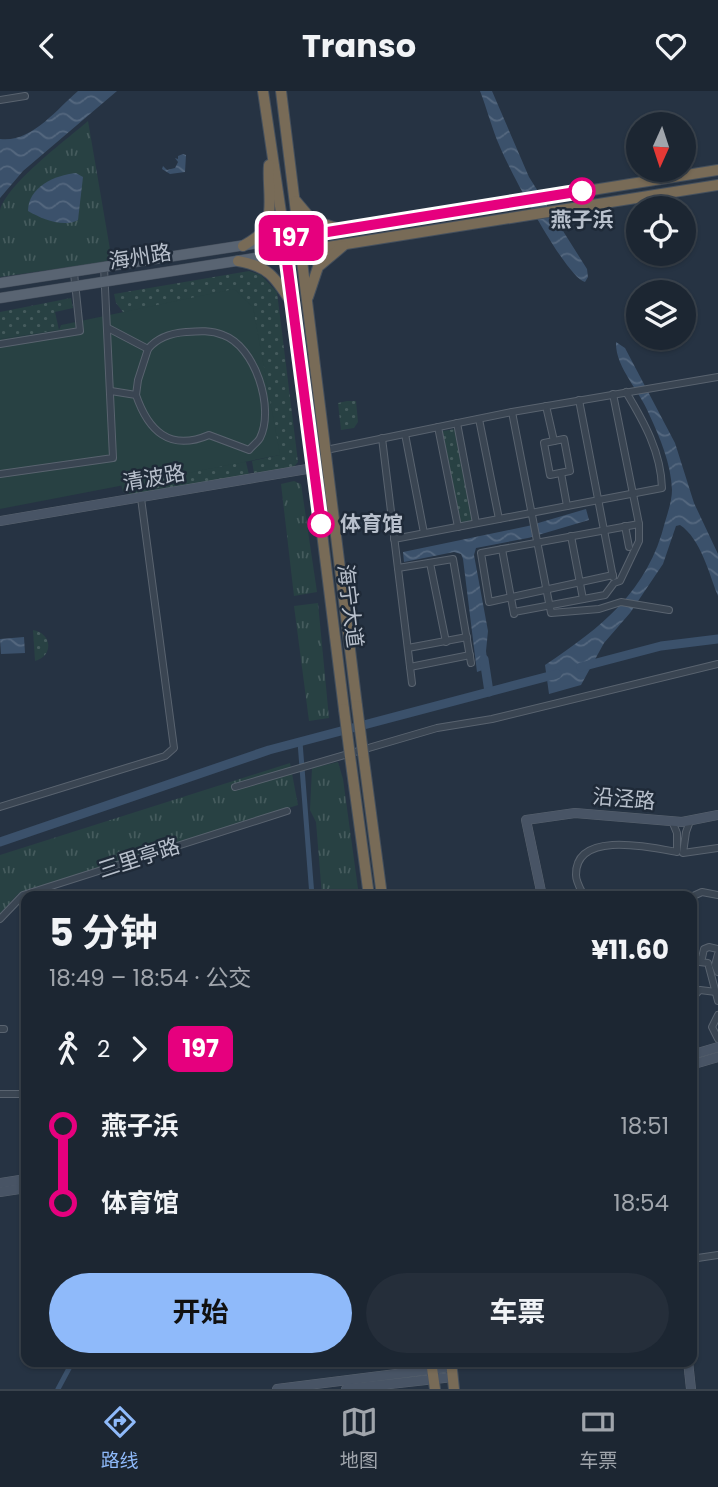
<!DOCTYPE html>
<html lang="zh">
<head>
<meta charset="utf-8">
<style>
	:root { --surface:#1c2632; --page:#252e3a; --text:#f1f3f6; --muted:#a0a5ac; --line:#3a434d; --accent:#8fbafa }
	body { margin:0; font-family:Poppins,"Noto Sans SC",sans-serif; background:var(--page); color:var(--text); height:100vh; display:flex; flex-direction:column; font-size:26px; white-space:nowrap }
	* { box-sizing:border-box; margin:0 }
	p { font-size:23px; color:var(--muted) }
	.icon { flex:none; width:38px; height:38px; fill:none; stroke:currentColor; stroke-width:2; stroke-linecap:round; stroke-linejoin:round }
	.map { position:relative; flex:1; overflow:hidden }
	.side { position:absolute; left:21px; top:800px; width:676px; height:476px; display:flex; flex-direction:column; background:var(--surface); border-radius:14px; box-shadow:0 2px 5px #0004,0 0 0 2px var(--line) }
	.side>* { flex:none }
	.badge { padding:0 14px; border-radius:10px; font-size:24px; line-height:46px }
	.needle { width:46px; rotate:183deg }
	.fabs { position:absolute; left:626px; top:21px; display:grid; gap:14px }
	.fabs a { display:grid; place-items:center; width:70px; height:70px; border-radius:50%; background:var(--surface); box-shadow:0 2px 5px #0004,0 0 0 2px var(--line); font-size:35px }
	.map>.badge { position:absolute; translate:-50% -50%; box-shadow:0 0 0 4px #fff }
	.legs { display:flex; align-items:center; gap:10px; height:77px; padding:0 28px; font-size:23px }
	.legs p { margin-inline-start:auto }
	.overview { display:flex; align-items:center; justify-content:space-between; height:119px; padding:0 28px }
	h1 { font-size:38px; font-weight:700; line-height:52px }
	.primary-button { display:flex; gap:14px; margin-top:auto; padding:14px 28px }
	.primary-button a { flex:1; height:80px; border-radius:42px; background:var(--accent); color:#111; font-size:28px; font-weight:700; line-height:80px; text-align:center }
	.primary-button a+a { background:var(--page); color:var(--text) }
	ul { padding:0 28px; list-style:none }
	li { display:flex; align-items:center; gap:24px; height:77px; font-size:26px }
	li i { display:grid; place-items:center; width:10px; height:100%; margin:0 9px; background:currentColor }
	li i::after { content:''; width:18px; height:18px; margin:-9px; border:5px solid; border-radius:50%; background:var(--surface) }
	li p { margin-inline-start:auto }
	li:first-child i { background:linear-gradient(#0000 50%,currentColor 0) }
	li:last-child i { background:linear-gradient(currentColor 50%,#0000 0) }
	header { display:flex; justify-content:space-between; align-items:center; height:91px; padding:0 28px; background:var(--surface); font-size:32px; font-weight:700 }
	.tabs { display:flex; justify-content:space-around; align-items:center; height:98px; border-top:2px solid var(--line); background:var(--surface); font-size:19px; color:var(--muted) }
	.tabs a { display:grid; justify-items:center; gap:4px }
	.tabs .selected { color:var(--accent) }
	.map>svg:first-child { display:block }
	.grass { fill:url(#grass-dots) }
	.park { fill:url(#park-tufts) }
	.pitch { fill:#284143 }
	.water { fill:url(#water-waves) }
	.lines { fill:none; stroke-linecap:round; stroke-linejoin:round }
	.canal { stroke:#3b516b; stroke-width:5 }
	.river { stroke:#3b516b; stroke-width:9 }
	.street-casing { stroke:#59636f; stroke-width:8 }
	.secondary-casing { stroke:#59636f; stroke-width:10 }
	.primary-casing { stroke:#444e5b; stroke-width:11 }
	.highway-casing { stroke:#45505d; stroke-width:12 }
	.street { stroke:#3a4552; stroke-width:6 }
	.secondary { stroke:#485465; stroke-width:9 }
	.primary { stroke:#596472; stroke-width:10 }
	.highway { stroke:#786b57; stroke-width:10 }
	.highway-bridge-casing { stroke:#45505d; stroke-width:12; stroke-linecap:butt }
	.highway-bridge { stroke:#786b57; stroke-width:10 }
	.line-1-casing { stroke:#fff; stroke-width:16 }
	.line-1 { stroke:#e6007e; stroke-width:10 }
	.stop-1-dot { fill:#fff; stroke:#e6007e; stroke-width:3.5 }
	.labels { text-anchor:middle; stroke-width:5; stroke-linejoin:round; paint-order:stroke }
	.stop-label { font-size:21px; font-weight:bold; fill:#b8c0cc; stroke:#1f2a38 }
	.street-label { font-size:21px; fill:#b8c0cc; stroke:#1f2a38 }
</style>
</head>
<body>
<header><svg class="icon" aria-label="back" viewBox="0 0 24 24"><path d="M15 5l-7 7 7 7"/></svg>Transo<svg class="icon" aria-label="heart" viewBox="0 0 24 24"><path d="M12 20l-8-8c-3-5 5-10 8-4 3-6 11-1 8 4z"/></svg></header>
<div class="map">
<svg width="718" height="1298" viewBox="0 0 718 1298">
	<defs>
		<pattern id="grass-dots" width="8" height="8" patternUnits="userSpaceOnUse" patternTransform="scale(1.75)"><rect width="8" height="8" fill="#284143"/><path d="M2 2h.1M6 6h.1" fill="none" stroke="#455b5d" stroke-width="1.8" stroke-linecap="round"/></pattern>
		<pattern id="park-tufts" width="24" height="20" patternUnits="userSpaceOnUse" patternTransform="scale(1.75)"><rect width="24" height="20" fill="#284143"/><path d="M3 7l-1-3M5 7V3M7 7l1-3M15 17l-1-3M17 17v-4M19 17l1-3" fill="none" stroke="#455b5d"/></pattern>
		<pattern id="water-waves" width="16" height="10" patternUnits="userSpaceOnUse" patternTransform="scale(1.75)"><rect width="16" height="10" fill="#3b516b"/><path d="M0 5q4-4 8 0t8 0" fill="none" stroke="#55687f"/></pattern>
	</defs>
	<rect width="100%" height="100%" fill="#263343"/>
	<g class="grass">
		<polygon points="249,180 261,184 277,201 298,371 293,377 254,382 252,370 279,364 123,221 116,212 114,203"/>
		<polygon points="71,207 73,217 55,221 59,239 0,248 0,221"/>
		<polygon points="347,310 356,310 358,331 354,337 341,339 338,312"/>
		<polygon points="456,338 474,431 460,433 442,340"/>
		<polygon points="214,356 246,371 249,384 131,403 123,401 119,384"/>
		<path d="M33,539C52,542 54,565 35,570Z"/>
	</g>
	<g class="park">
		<path d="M88,30L112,170L0,186V119C8,92 65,50 88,30Z"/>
		<polygon points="294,390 301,393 317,501 294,505 281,393"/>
		<polygon points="318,512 329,627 309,630 294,515"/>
		<polygon points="338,671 343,688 359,805 322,805 316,731 310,719 312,677"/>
		<polygon points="290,672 298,714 18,803 0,823 0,764"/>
	</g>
	<polygon class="pitch" points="234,198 253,216 280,364 0,418 0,248 59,239 61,234"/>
	<g class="water">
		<path d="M78,0H117L23,80L0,107V48C31,52 56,19 78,0Z"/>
		<path d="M480,0H492L529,86L587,178L588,186L585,191C566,187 509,78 500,56C492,38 487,18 480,0Z"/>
		<polygon points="183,63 186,64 185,81 170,83 162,78 163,75 167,79 175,77 178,71 175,67 178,68 178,65"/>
		<path d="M76,82L83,86L78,129C63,137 42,128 28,120C28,96 55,84 76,82Z"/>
		<path d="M616,251L625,257L675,352L694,412L718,463V505C709,483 701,448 680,434L676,435L663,473L630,522L604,552L581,594L549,603L545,574C602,536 648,500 665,431C668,421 672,409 672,399C671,372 660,347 649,323C640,300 615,276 616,251Z"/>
		<polygon points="586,418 589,429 528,447 476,457 474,464 488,540 486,560 488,577 477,581 463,468 461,463 454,461 404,471 403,461 528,435"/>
		<polygon points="24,546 25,562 1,563 0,548"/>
	</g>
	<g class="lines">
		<g class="canal">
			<polyline points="300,651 312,805"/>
			<polyline points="58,1298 73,1270"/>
		</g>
		<g class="river">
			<polyline points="484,568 489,601"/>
			<polyline points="581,576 661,555 718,548"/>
			<polyline points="0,751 269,659 557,583"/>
		</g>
		<g class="street-casing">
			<g id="street">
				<polyline points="0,9 25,5"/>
				<path d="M108,237L148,258C157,247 172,242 186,241C199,240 211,239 223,244C255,255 275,317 260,347C258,351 252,355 249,359L209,344C169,361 148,339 136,304L111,300"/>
				<polyline points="0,253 80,240 74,182"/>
				<polyline points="136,304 138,289 148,258"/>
				<polyline points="579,309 613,486"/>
				<polyline points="546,315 554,350"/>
				<polyline points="512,321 551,522 599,518 621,511 669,519"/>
				<polyline points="479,328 499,428"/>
				<polyline points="457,332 476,432"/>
				<polyline points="438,336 458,436"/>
				<polyline points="405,343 424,442"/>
				<polyline points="382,347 412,592"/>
				<polygon points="564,348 570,380 550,384 544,352"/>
				<polyline points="326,359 512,321 718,286"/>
				<polyline points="561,382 567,415"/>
				<polyline points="0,383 113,367 104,176"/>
				<polyline points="625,435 629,456"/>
				<polyline points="571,445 583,508"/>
				<path d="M394,448L662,397C661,361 644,331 626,301"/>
				<polyline points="502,458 514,523"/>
				<polyline points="430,472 446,551"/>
				<polyline points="398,477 453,468 471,572"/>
				<polyline points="613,484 489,511 481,462 639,433"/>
				<polyline points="514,521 605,504 614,492 620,490 639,450 639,433 613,303"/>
				<polyline points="408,557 467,546"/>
				<polyline points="410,576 470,564"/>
				<polyline points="235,696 437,637 492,628 718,573"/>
				<polyline points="0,716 165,665 174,657 141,407"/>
				<polyline points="690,730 686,741 683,762 718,757"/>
				<path d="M584,805C581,799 576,791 576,784C575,739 650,756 677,761V742L672,730"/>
				<polyline points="691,806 702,801 718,804"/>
				<polyline points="0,828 23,804 287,720"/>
				<polyline points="718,863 715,874 718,881"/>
				<polyline points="691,870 708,872 718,910"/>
				<polyline points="697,870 702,867 704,858 709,856 718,858"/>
				<polyline points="691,908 700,899 716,901"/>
				<polyline points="718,924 712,936 718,948"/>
				<polyline points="0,938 4,938"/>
				<polyline points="0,1003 26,1003"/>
				<polyline points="691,1168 718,1164"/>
			</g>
		</g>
		<g class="secondary-casing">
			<g id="secondary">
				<polyline points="0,430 313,377"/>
				<polyline points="542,805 526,729 575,722 682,731 718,724"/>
				<polyline points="691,964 718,956"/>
				<polyline points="691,974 718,966"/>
				<polyline points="0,1092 26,1088"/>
				<polyline points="0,1101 26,1097"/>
				<polyline points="688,1270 691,1298"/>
				<polyline points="277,1298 451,1276"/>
				<polyline points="346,1298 453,1286"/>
			</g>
		</g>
		<g class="primary-casing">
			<g id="primary">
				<polyline points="0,192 284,148"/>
				<polyline points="0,207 287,162"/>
			</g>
		</g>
		<g class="highway-casing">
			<g id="highway">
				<polyline points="263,0 287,162 344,618"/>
				<polyline points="281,0 357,615"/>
				<polyline points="296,110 312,129 336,137"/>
				<polyline points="292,147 718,79"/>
				<path d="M243,155C249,151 257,147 262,141C275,124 267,94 269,74"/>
				<polyline points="296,161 718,94"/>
				<path d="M238,170C268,175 275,186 291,211"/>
				<polyline points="308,206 318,176 343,155"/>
				<polyline points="363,662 382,805"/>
				<polyline points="350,665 369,805"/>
				<polyline points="431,1270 435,1298"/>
				<polyline points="451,1270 454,1298"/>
			</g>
		</g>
		<use href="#street" class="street"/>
		<use href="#secondary" class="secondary"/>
		<use href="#primary" class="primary"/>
		<use href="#highway" class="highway"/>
		<g class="highway-bridge-casing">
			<g id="highway-bridge">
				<polyline points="357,615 363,662"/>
				<polyline points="344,618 350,665"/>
			</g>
		</g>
		<use href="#highway-bridge" class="highway-bridge"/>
	</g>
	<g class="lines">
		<g class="line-1-casing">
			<polyline id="line-1" points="321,433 284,148 582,100"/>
		</g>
		<use href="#line-1" class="line-1"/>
	</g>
	<g class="stop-1-dot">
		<circle cx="582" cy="100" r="12"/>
		<circle cx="321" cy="433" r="12"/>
	</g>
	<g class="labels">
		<g class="stop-label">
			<text x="582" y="136">燕子浜</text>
			<text x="340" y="440" text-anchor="start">体育馆</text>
		</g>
		<g class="street-label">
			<text transform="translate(140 166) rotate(-9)" y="7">海州路</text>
			<text transform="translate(154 387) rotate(-10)" y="7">清波路</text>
			<text transform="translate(350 515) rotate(83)" y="7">海宁大道</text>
			<text transform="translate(624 708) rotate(5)" y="7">沿泾路</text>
			<text transform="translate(139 767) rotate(-18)" y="7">三里亭路</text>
		</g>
	</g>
</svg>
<div class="fabs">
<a><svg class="needle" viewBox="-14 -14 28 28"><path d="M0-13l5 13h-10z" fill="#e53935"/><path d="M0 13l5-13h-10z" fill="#a0a5ac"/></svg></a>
<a><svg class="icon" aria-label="locate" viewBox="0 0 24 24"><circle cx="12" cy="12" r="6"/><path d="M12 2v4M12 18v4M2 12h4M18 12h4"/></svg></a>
<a><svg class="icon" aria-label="layers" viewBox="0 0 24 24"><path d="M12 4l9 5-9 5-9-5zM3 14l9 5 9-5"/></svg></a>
</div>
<b class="badge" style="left:291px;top:147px;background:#e6007e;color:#fff">197</b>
<section class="side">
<div class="overview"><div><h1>5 分钟</h1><p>18:49 – 18:54 · 公交</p></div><b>¥11.60</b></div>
<div class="legs"><svg class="icon" aria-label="walk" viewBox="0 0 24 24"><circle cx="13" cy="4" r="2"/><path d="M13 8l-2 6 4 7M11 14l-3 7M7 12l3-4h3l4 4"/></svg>2<svg class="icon" aria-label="forward" viewBox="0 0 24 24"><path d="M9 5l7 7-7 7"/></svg><b class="badge" style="background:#e6007e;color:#fff">197</b></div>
<ul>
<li><i style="color:#e6007e"></i><b>燕子浜</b><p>18:51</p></li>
<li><i style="color:#e6007e"></i><b>体育馆</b><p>18:54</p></li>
</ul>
<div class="primary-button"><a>开始</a><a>车票</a></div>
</section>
</div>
<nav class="tabs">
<a class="selected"><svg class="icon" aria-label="directions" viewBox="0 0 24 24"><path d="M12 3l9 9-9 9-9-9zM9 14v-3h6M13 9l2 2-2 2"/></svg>路线</a>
<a><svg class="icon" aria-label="map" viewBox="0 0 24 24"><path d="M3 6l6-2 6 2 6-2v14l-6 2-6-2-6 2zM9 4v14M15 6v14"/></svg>地图</a>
<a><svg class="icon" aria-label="tickets" viewBox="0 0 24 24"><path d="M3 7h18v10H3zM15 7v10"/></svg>车票</a>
</nav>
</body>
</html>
